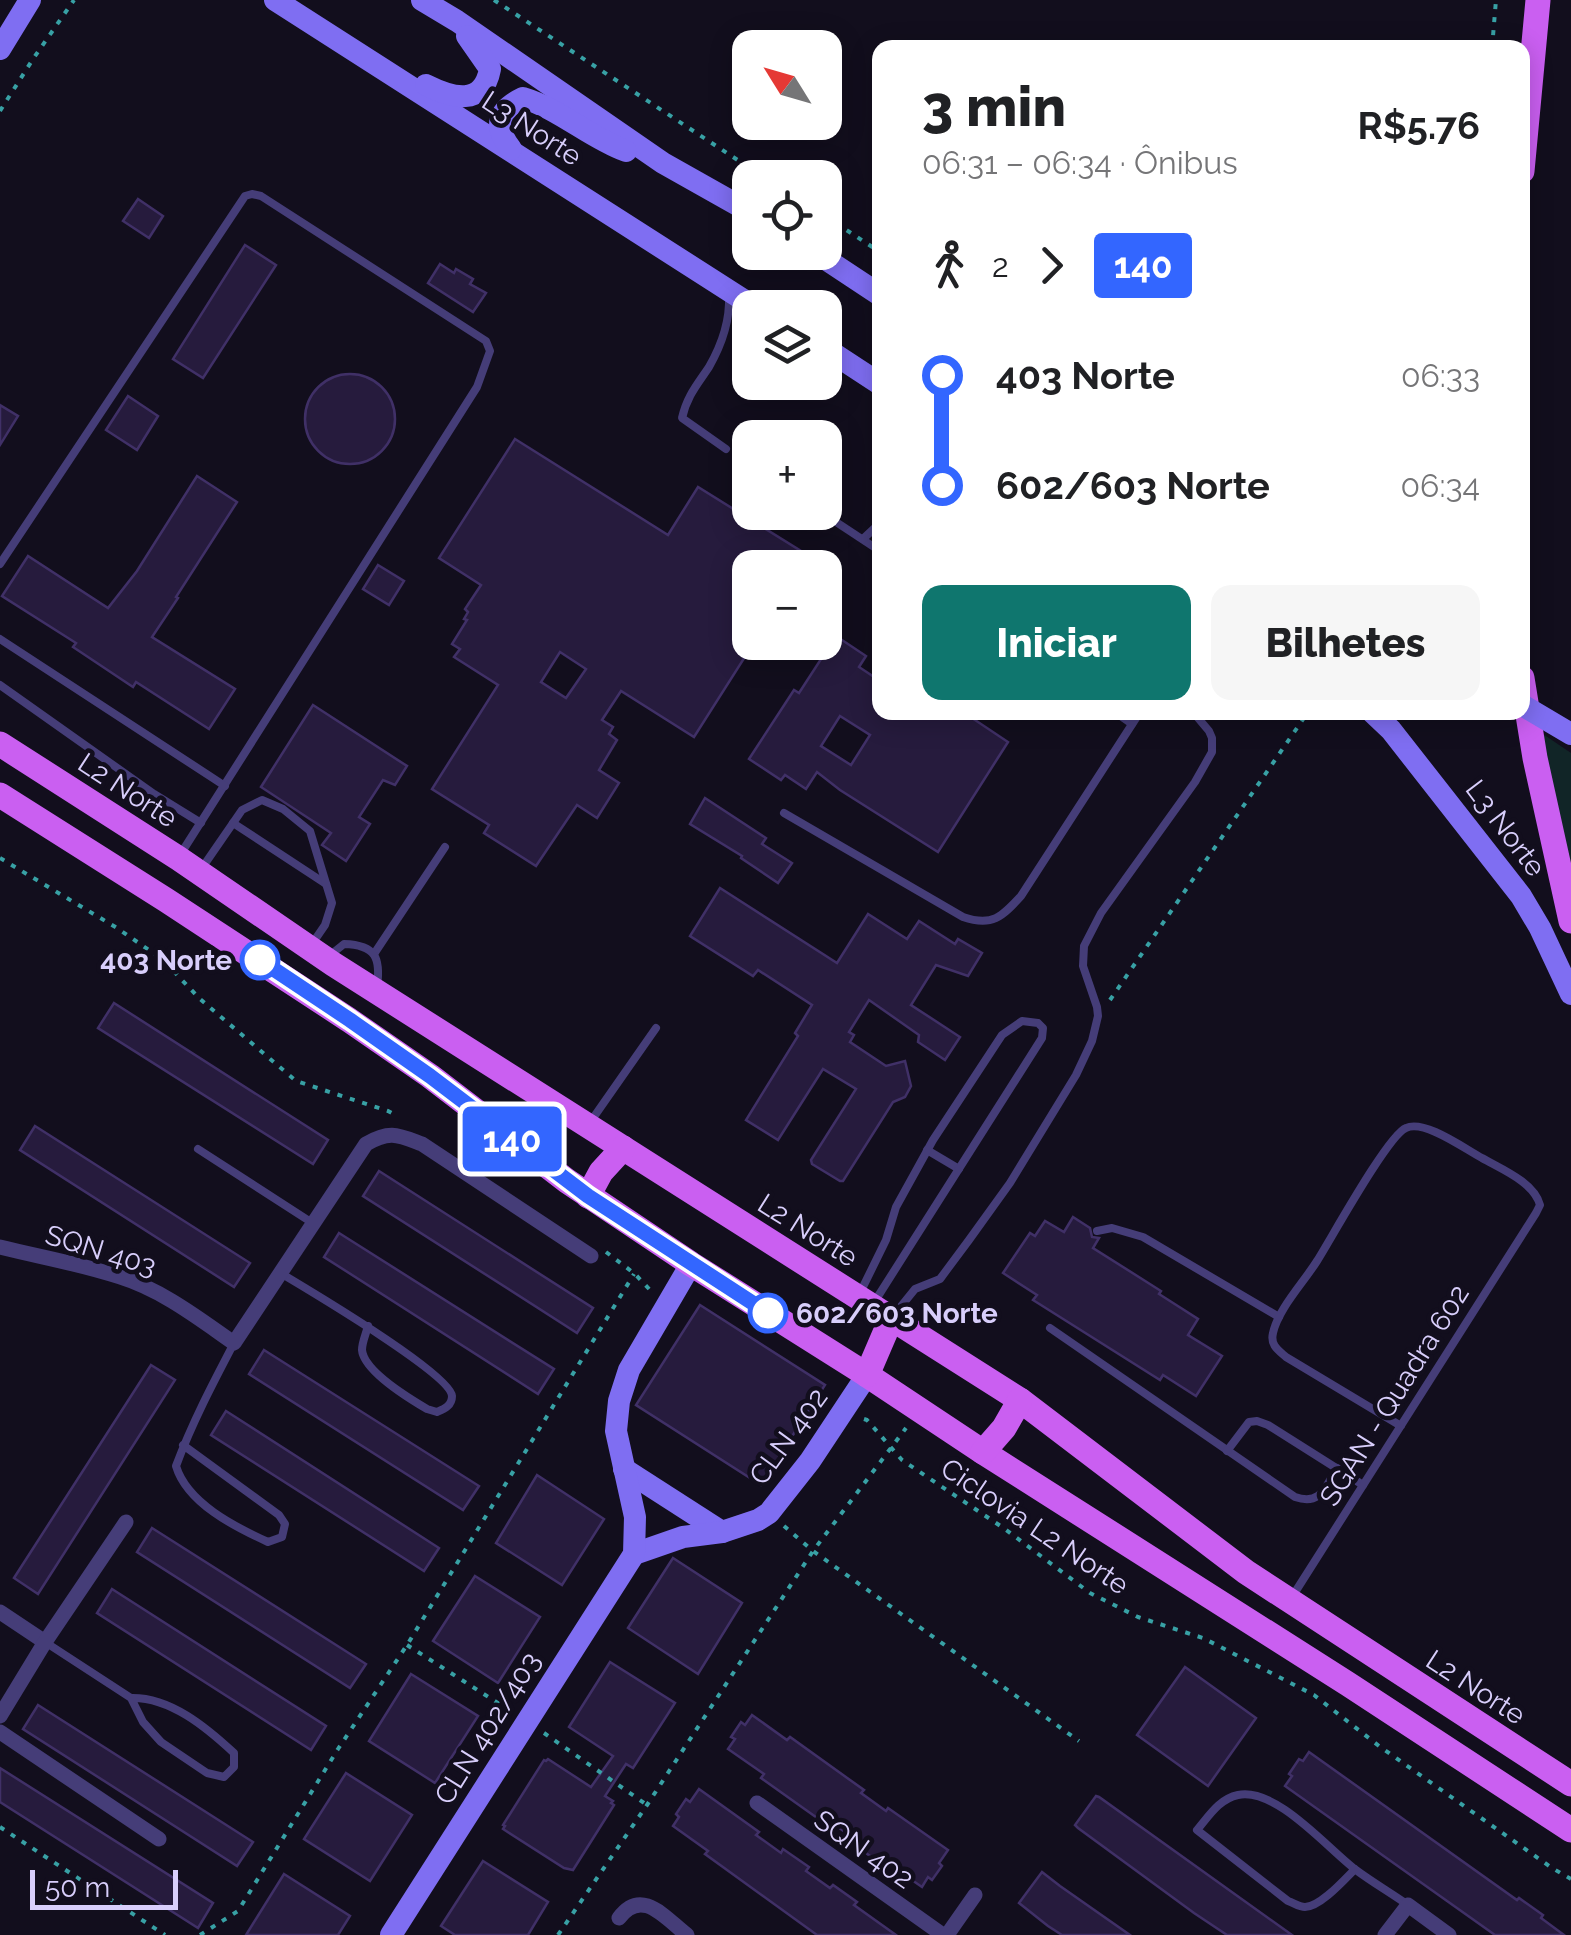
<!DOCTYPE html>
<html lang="pt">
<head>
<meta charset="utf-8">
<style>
	:root { --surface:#fff; --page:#f6f6f6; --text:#202124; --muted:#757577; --accent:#0f766e }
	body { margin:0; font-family:Raleway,sans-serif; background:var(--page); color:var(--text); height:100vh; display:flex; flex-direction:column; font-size:38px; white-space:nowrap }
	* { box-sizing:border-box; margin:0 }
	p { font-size:32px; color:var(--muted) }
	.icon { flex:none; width:55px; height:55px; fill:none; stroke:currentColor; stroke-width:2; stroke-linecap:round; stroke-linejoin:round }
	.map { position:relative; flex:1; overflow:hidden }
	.panel { position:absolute; left:872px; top:40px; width:658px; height:680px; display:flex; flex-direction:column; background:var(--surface); border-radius:20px; box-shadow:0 5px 25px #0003 }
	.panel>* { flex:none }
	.badge { padding:0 20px; border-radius:8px; font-size:35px; line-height:65px }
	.needle { width:65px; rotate:307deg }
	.tools { position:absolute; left:732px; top:30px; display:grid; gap:20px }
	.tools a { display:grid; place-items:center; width:110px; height:110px; border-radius:20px; background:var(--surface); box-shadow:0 5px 25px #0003; font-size:50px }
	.scale { position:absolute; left:30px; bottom:25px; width:148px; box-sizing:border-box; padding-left:10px; border:5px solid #d8cefb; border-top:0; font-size:28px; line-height:35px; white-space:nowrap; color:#d8cefb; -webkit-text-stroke:8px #120e1d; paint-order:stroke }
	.map>.badge { position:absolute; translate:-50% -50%; box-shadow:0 0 0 5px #fff }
	.legs { display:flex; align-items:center; gap:15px; height:110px; padding:0 50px; font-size:32px }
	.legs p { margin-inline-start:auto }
	.summary { display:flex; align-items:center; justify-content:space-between; height:170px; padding:0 50px }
	h1 { font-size:55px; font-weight:800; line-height:75px }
	.cta { display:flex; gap:20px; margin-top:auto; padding:20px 50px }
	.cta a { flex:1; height:115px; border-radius:20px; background:var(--accent); color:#fff; font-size:40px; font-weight:800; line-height:115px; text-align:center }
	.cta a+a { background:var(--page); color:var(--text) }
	ul { padding:0 50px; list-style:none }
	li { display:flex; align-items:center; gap:35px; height:110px; font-size:38px }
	li i { display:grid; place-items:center; width:15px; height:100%; margin:0 12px; background:currentColor }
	li i::after { content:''; width:25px; height:25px; margin:-12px; border:8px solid; border-radius:50%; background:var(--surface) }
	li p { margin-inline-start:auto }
	li:first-child i { background:linear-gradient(#0000 50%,currentColor 0) }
	li:last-child i { background:linear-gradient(currentColor 50%,#0000 0) }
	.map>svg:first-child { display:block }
	.green { fill:#112527 }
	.building { fill:#261b3d; stroke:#403067; stroke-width:2.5; fill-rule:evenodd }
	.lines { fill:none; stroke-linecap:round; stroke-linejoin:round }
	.path { stroke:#38a1a5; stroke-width:4; stroke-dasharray:5 8; stroke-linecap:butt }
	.lane { stroke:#453d78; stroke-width:8 }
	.street { stroke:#453d78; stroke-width:15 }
	.secondary { stroke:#7f6ef2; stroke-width:22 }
	.primary { stroke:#ca5ff1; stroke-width:25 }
	.secondary-bridge { stroke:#7f6ef2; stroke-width:22 }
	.line-1-casing { stroke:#fff; stroke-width:22 }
	.line-1 { stroke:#36f; stroke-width:15 }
	.stop-1-dot { fill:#fff; stroke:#36f; stroke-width:5 }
	.labels { text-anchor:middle; stroke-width:9; stroke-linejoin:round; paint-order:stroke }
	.street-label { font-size:28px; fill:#d8cefb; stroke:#120e1d }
	.stop-label { font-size:28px; font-weight:bold; fill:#d8cefb; stroke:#120e1d; text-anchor:end }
</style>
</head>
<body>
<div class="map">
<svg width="1571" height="1935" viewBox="0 0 1571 1935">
	<rect width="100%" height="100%" fill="#120e1d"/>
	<polygon class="green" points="1537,730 1571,753 1571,900"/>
	<g class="building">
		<polygon points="138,199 163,216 149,238 123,221"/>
		<polygon points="245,245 276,265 203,378 173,359"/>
		<polygon points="440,264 454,273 456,269 473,279 470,284 486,293 473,312 428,283"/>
		<circle cx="350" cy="419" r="45"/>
		<polygon points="128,396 158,416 137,450 106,430"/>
		<polygon points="0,405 18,416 0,445"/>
		<path d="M515,439L668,535L698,487L809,556L802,568H750V649L694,737L621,691L602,720L613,727L609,734L617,740L599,770L619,783L597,818L577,805L536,866L484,833L489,825L432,789L498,685L454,657L460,649L452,644L467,620L464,619L468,612L465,609L481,585L439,558ZM560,652L586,669L566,698L541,682Z"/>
		<polygon points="197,476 237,502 176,597 178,598 152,637 235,689 209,729 136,682 133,687 73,647 76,643 2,596 28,556 108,608 137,571"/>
		<polygon points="378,565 404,581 389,605 363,589"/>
		<path d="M836,636L866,656L859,667L880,681V712H963L1008,742L938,852L840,790L817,772L806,789L785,775L781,780L749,759L794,690L799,693ZM840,716L870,735L851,765L821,746Z"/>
		<polygon points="313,705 407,766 395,785 383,780 359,817 370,824 346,861 322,845 331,833 261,787"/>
		<polygon points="705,798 766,838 762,844 792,863 778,883 741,858 742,856 690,824"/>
		<polygon points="720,888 837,963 868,914 907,939 919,921 955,944 958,939 982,953 968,976 936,965 911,1005 960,1037 945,1060 918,1042 919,1035 869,1000 849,1032 854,1035 850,1042 886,1066 905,1061 911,1086 905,1097 893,1102 843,1181 840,1181 812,1164 811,1160 856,1089 823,1069 778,1140 746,1120 798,1036 795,1033 812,1005 758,970 753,976 690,936"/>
		<polygon points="114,1003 328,1140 313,1164 98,1028"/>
		<polygon points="35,1126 250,1263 234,1287 20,1150"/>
		<polygon points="379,1171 593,1308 577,1333 363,1196"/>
		<polygon points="1073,1217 1090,1228 1092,1237 1099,1238 1093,1248 1161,1291 1159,1294 1198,1319 1188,1335 1222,1356 1196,1396 1163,1375 1160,1380 1033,1300 1037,1295 1003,1273 1030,1233 1035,1236 1045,1221 1064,1232"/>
		<polygon points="339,1233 554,1369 538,1394 324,1257"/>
		<polygon points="700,1305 825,1385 761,1485 636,1405"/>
		<polygon points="264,1350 479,1486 463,1510 249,1374"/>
		<polygon points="151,1365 175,1380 38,1594 14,1578"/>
		<polygon points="226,1411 439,1548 424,1571 211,1435"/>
		<polygon points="537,1475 604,1519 562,1585 496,1543"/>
		<polygon points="152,1528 366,1664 350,1688 137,1552"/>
		<polygon points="673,1558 742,1603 698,1674 628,1628"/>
		<polygon points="475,1576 540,1617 498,1683 433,1641"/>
		<polygon points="112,1589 326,1726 311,1750 97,1613"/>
		<polygon points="610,1662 675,1703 633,1768 626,1764 605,1796 613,1801 611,1803 614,1805 573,1870 564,1868 503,1829 505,1826 503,1825 544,1760 546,1761 548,1759 591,1787 613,1756 569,1727"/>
		<polygon points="1185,1667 1256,1718 1208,1786 1137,1735"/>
		<polygon points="411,1674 478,1716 435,1783 369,1741"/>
		<polygon points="38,1705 253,1842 237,1866 23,1729"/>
		<polygon points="752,1715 787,1740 790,1737 864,1790 861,1793 886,1811 888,1808 948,1850 939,1863 942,1866 932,1880 928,1877 922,1887 886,1862 884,1866 859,1848 861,1844 838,1827 835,1831 813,1815 761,1778 764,1774 728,1749 735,1739 731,1737 741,1722 745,1725"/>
		<polygon points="1309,1752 1517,1900 1519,1898 1543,1915 1541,1918 1564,1935 1495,1935 1285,1786 1292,1776 1289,1774 1299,1759 1303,1761"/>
		<polygon points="0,1768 213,1903 198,1928 0,1802"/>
		<polygon points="346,1773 412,1815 370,1881 304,1839"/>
		<polygon points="699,1789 759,1832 756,1835 781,1853 783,1849 809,1867 806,1871 830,1888 833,1885 857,1902 854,1905 896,1935 817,1935 705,1854 708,1851 673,1826 679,1817 676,1814 686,1799 690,1802"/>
		<polygon points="1096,1796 1099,1797 1292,1935 1227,1935 1194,1913 1078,1828 1075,1825"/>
		<polygon points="483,1861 548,1902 528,1935 455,1935 441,1926"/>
		<polygon points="1042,1872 1060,1886 1130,1935 1062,1935 1048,1926 1019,1903"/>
		<polygon points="284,1874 350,1916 338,1935 246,1935"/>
	</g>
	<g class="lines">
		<g class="path">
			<polyline points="494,0 765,178"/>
			<polyline points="1492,48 1496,0"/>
			<polyline points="0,111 33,59 74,0"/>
			<polyline points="825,216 880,252"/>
			<polyline points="0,858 117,928 162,959 200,999 296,1081 388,1111 397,1116"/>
			<polyline points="1110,1000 1308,712"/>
			<polyline points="606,1252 635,1274 651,1291"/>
			<polyline points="864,1419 867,1420 902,1460 1005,1529 1090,1593 1138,1617 1203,1638 1314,1695 1379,1746 1552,1868 1571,1879"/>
			<polyline points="784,1526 813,1551 1079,1741"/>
			<polyline points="407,1645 512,1712"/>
			<polyline points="544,1733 647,1805"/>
			<polyline points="0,1827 165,1935"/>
			<polyline points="200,1935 238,1911 338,1749 407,1645 634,1274"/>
			<polyline points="558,1935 647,1805 813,1551 906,1428"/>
		</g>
		<g class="lane">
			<path d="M726,449L682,418C687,396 697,385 709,367C721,346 730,320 729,296"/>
			<polyline points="833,520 880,551"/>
			<polyline points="863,539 880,523"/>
			<polyline points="0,564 245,196 252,194 261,196 486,341 490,351 477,387 180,855"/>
			<polyline points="0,639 225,786"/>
			<polyline points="0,685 154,794 201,823"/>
			<polyline points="1115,712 1132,724"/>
			<path d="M784,813L963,917C992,927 1002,917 1021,896L1140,712"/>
			<polyline points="233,823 326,884"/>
			<polyline points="202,868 242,810 262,800 283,809 310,831 332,903 325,925 312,944"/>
			<polyline points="374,954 445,847"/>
			<path d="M329,956L344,944C376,945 381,958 377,987"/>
			<polyline points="591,1121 656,1028"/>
			<polyline points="198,1149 314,1224"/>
			<polyline points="927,1150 959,1169"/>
			<polyline points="1097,1231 1112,1228 1143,1237 1279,1317"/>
			<path d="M282,1274C307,1289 451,1374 452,1396C452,1406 444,1409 437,1412L427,1409C410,1399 364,1371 362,1350C362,1342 366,1334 368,1326"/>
			<polyline points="860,1293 886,1240 896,1207 933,1140 1002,1035 1022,1021 1038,1023 1043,1028 1042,1038 875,1301"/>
			<polyline points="894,1315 915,1289 940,1279 969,1240 1010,1183 1076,1075 1092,1041 1098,1016 1097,1007 1083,966 1084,946 1101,913 1195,782 1212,752 1212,738 1209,731 1193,712"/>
			<path d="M1050,1328L1295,1497C1321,1506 1325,1487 1337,1468"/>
			<path d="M183,1445L279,1515L285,1524L282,1537L268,1542C235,1527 187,1503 176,1466C192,1423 213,1383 234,1343"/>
			<polyline points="1227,1451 1249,1422 1257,1421 1268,1425 1363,1485"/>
			<path d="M1292,1597L1536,1213L1540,1205C1534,1182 1501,1169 1482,1158C1465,1149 1424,1119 1406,1128C1388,1135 1331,1239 1317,1261C1304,1282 1278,1309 1273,1333C1270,1345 1278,1350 1286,1357L1401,1426"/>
			<path d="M45,1642L131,1698L143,1722L161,1742L207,1773L224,1777L234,1767V1753C206,1727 170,1697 131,1698"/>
			<path d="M1355,1869C1344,1880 1320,1907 1305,1907C1299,1907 1294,1903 1288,1901L1197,1830C1209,1816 1219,1799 1238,1795C1276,1787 1327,1848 1356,1870C1372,1882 1391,1893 1408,1905"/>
		</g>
		<g class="street">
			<path d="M0,1247C40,1257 81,1264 120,1277C162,1290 198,1318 234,1343L366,1144C390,1130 398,1135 422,1144L591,1256"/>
			<polyline points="0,1612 45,1642"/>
			<polyline points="0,1716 45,1642 126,1522"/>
			<polyline points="0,1732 159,1839"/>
			<polyline points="757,1803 943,1935"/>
			<path d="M619,1918C642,1887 665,1918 687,1935"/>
			<polyline points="947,1935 975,1895"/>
			<polyline points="1385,1935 1408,1905 1449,1935"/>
		</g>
		<g class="secondary">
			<polyline points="275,0 756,308"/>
			<polyline points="422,0 457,21 663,163 750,212"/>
			<polyline points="0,49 30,0"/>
			<path d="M426,85C452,98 483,107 490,69L467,36"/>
			<path d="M511,149C494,127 496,111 523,98C560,109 590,138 626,151"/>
			<polyline points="815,252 880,295"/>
			<polyline points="825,348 880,384"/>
			<polyline points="1372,712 1391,730 1521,896 1540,928 1571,994"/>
			<polyline points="624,1469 722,1532"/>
			<polyline points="634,1554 683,1537 722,1532 758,1520 769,1513 810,1461 867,1375"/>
			<polyline points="391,1935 634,1554 635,1517 616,1431 619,1401 629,1370 691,1264"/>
		</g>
		<g class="primary">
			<polyline points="1522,171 1538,0"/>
			<polyline points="1522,678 1535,758 1571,921"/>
			<polyline points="0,744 178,858 333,964 1020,1400 1246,1572 1571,1784"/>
			<polyline points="0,795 166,900 349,1020 430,1076 567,1181 691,1264 867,1375 983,1452 1348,1684 1571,1830"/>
			<polyline points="588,1196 601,1172 623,1148"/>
			<polyline points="867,1375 891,1319"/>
			<polyline points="983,1452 1004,1428 1020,1400"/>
		</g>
		<polyline class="secondary-bridge" points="1522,705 1571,734"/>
	</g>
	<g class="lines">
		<g class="line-1-casing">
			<polyline id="line-1" points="260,960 350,1020 430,1076 588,1196 768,1313"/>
		</g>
		<use href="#line-1" class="line-1"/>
	</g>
	<g class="stop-1-dot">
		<circle cx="260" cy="960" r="18"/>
		<circle cx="768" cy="1313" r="18"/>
	</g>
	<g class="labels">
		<g class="street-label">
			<text transform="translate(532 128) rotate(33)" y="10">L3 Norte</text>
			<text transform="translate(128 790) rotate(33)" y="10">L2 Norte</text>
			<text transform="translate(1506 828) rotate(53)" y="10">L3 Norte</text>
			<text transform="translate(808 1230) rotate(32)" y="10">L2 Norte</text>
			<text transform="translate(101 1250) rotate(17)" y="10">SQN 403</text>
			<text transform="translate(1394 1395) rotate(-58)" y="10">SGAN - Quadra 602</text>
			<text transform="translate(788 1436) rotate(-54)" y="10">CLN 402</text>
			<text transform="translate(1035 1526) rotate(34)" y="10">Ciclovia L2 Norte</text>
			<text transform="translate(1476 1687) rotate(33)" y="10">L2 Norte</text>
			<text transform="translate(487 1728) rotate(-58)" y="10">CLN 402/403</text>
			<text transform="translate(864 1849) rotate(35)" y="10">SQN 402</text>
		</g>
		<g class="stop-label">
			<text x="232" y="970">403 Norte</text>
			<text x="796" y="1323" text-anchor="start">602/603 Norte</text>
		</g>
	</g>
</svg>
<div class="tools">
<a><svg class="needle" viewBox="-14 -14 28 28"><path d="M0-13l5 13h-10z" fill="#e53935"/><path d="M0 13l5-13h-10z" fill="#757577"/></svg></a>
<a><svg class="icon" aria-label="locate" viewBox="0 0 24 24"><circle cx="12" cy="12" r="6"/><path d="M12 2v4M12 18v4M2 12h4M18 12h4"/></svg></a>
<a><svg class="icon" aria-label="layers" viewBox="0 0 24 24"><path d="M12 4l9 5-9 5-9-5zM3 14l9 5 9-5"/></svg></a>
<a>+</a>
<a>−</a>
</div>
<div class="scale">50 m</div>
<b class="badge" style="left:512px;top:1139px;background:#36f;color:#fff">140</b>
<section class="panel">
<div class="summary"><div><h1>3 min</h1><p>06:31 – 06:34 · Ônibus</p></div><b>R$5.76</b></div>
<div class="legs"><svg class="icon" aria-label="walk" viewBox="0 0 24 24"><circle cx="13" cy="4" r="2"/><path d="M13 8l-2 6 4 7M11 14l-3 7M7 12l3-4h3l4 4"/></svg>2<svg class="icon" aria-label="forward" viewBox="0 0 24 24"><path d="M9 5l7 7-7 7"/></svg><b class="badge" style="background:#36f;color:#fff">140</b></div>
<ul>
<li><i style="color:#36f"></i><b>403 Norte</b><p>06:33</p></li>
<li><i style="color:#36f"></i><b>602/603 Norte</b><p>06:34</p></li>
</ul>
<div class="cta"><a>Iniciar</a><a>Bilhetes</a></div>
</section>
</div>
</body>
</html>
